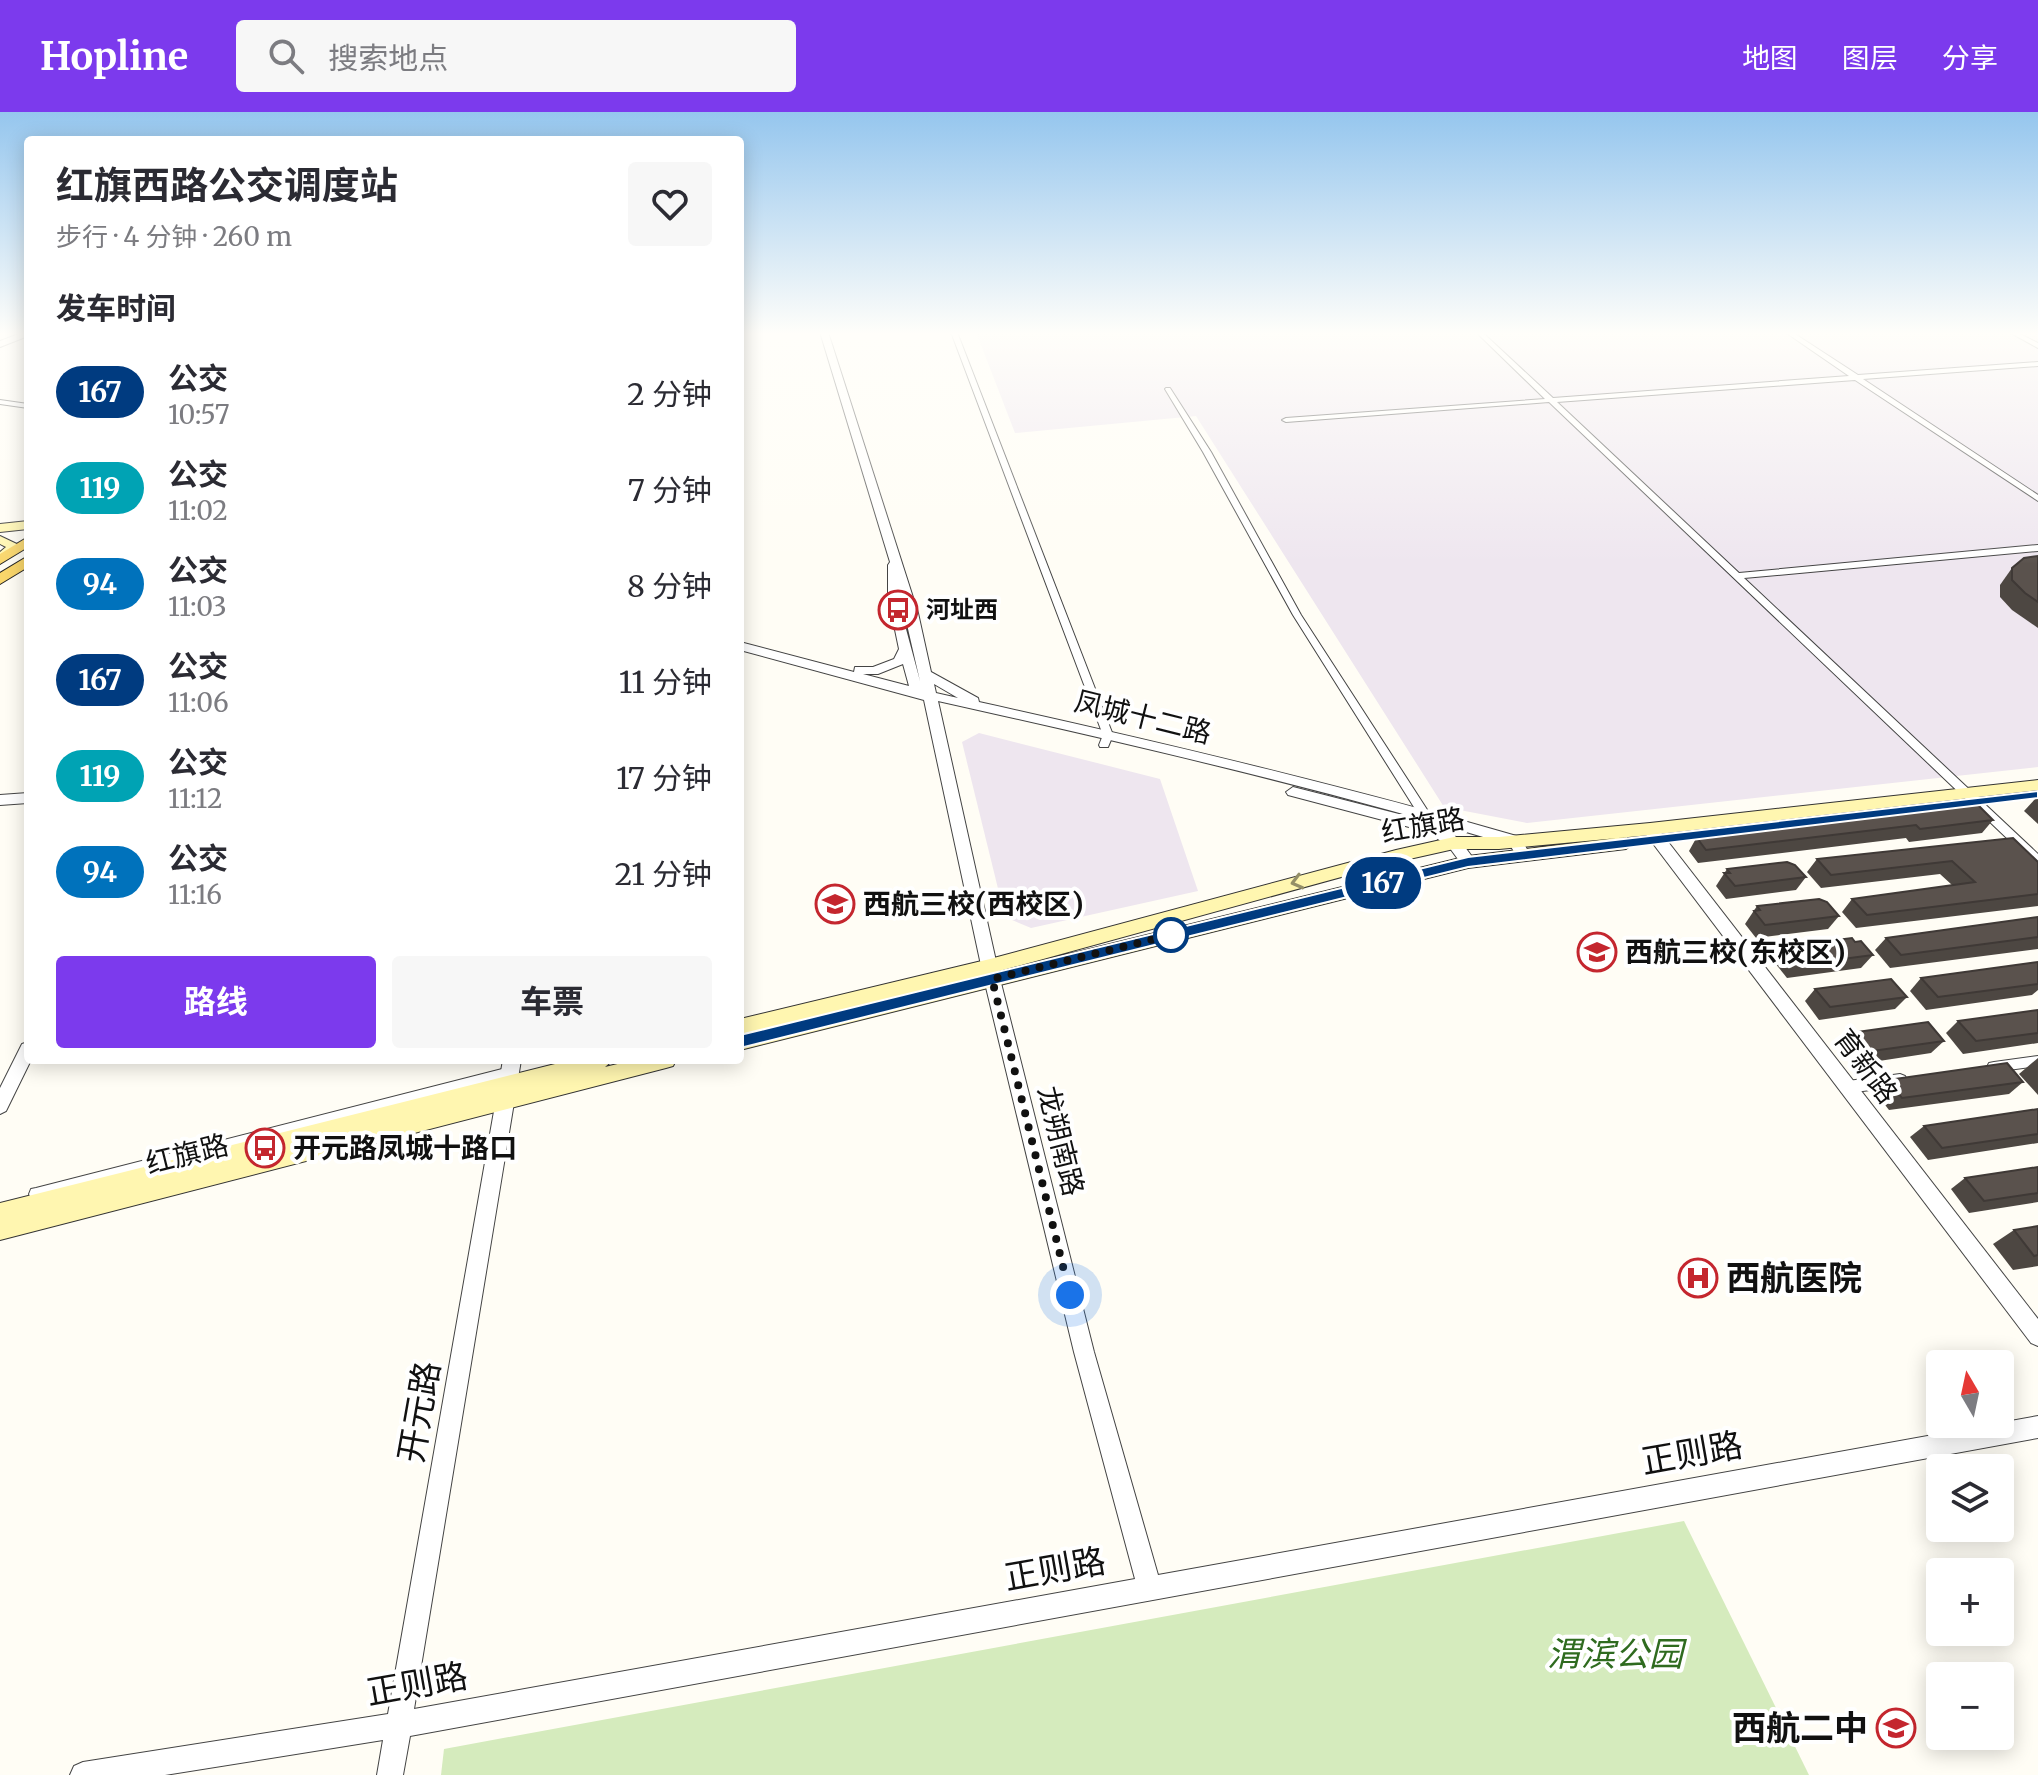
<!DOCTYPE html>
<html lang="zh">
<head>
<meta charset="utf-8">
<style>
	:root { --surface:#fff; --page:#f7f7f7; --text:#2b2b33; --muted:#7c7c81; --accent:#7c3aed }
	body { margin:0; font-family:Merriweather,"Noto Sans SC",serif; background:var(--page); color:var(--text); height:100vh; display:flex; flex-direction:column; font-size:30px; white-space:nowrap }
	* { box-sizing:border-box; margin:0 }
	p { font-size:26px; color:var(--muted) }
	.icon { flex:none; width:44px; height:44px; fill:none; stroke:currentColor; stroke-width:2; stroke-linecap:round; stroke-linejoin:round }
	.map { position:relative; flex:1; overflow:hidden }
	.sheet { position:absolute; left:24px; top:24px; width:720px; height:928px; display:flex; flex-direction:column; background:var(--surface); border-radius:8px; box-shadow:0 4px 20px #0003 }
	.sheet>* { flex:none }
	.badge { padding:0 16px; border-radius:26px; font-size:28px; line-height:52px }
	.needle { width:52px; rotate:351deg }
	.fabs { position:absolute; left:1926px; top:1238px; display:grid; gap:16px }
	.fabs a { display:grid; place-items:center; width:88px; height:88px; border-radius:8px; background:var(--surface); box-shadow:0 4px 20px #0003; font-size:40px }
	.you { position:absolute; width:40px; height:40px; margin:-20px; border:6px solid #fff; border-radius:50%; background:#1a73e8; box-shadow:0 0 0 12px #1a73e833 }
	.map>.badge { position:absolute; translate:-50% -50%; box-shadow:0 0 0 4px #fff }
	h2 { padding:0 32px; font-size:30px; line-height:72px }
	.round { display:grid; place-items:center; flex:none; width:84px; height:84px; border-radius:8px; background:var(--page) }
	.headline { display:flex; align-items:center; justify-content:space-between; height:136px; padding:0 32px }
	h1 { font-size:38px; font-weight:700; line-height:60px }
	.button { display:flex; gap:16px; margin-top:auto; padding:16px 32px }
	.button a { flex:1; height:92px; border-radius:8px; background:var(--accent); color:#fff; font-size:32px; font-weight:700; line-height:92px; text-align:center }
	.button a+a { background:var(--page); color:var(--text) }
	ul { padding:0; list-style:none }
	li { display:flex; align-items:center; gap:24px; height:96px; padding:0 32px }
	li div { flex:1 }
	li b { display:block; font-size:30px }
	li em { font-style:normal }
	li .badge { min-width:88px; font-weight:700; text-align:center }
	header { display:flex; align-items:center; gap:48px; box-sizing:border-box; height:112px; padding:0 40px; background:var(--accent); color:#fff }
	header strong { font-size:38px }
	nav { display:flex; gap:44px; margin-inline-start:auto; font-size:28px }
	.search { width:560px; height:72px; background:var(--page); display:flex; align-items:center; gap:20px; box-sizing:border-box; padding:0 28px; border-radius:8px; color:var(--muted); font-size:30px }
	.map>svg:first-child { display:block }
	.industrial { fill:#eee6ef }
	.green { fill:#d5ebbd }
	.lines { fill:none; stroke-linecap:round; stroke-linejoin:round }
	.minor-casing { stroke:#444; stroke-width:2 }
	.tertiary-casing { stroke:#444; stroke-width:2 }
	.secondary-casing { stroke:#333; stroke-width:2 }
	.primary-casing { stroke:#222; stroke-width:2 }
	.minor { fill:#fff; fill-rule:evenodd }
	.tertiary { fill:#fff; fill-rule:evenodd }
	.secondary { fill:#fff6b0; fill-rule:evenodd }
	.primary { fill:#f9d66b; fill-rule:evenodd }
	.wall { fill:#4d4742 }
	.building { fill:#5a524d; stroke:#3f3936; stroke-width:2 }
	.oneway { stroke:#948f68 }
	.line { fill:#003b80; stroke:#fff; stroke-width:2 }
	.walk { stroke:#111; stroke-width:8; stroke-dasharray:0 14.4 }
	.stop-dot { fill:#fff; stroke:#003b80; stroke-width:4 }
	.labels { text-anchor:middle; stroke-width:8; stroke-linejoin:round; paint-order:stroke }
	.far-poi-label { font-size:24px; font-weight:bold; fill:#111; stroke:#fff; text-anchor:start }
	.street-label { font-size:28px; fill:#111; stroke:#fff }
	.poi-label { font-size:28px; font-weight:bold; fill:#111; stroke:#fff; text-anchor:start }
	.near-poi-label { font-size:34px; font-weight:bold; fill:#111; stroke:#fff; text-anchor:start }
	.near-street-label { font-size:34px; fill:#111; stroke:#fff }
	.near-park-label { font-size:34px; font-style:italic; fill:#2f6b1f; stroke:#fff }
</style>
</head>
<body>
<header>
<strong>Hopline</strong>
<div class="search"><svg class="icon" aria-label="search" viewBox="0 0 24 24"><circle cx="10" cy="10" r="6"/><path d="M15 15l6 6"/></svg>搜索地点</div>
<nav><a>地图</a><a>图层</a><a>分享</a></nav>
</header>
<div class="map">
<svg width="2038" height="1663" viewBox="0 0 2038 1663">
	<rect width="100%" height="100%" fill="#fffdf5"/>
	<g class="industrial">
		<polygon points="976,220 2038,220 2038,655 1527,711 1444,695 1196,304 1015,321"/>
		<polygon points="979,621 1160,667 1198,779 1031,816 1005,805 962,630"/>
	</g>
	<polygon class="green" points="1684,1409 1809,1663 441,1663 444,1637"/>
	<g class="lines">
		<g class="minor-casing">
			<g id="minor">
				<polygon points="951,220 957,220 1113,623 1108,635 1100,635 1099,633 1103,623"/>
				<polygon points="1476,220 1482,220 1553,286 1849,264 1785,220 1792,220 1858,263 2038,250 2038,254 1863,267 2038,383 2038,389 1855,268 1557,290 1739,461 2038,433 2038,439 1744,466 2038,742 2038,753 2034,752 1549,290 1286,310 1282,308 1286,306 1545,287"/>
				<polygon points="2009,220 2016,220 2038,231 2038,236"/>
				<polygon points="1166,276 1170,276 1211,340 1301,503 1437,713 1438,716 1437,719 1429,719 1293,503 1203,340 1165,277"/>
				<polygon points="0,288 28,292 28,296 0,292"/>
				<polygon points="2038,944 2038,954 1994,960 1989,959 1987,955 1989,951 1994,950"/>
				<polygon points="510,955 515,956 517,960 515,964 510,965 36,1088 31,1087 29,1082 31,1077 36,1076"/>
				<polygon points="1900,962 1905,964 1907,968 1905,972 1900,974 1848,981 1843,979 1841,975 1843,971 1848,969"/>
			</g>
		</g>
		<g class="tertiary-casing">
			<g id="tertiary">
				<polygon points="24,220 28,220 28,224 0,235 0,229"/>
				<path d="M820,220H828L918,501L931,560L978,586L979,590C1160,630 1342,673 1520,725L1531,744L1529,748H1519L1510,733C1322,676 1130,632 938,589L1000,867L1094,1240L1158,1463L2038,1304V1326L410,1624L403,1663H377L383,1628L165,1663H70L74,1654L83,1650L388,1602L503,948H521L414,1597L1135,1467L1074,1240L984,867L924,588L740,538V530L854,560L855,555H873L894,547L899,537L888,484V453L890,450ZM900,482L920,569L906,517ZM903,552L909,574L863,562H878ZM934,572L958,586L936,581Z"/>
				<polygon points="1293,675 1438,712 1459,727 1476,750 1473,754 1463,754 1449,735 1428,720 1288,683 1286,680"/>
				<polygon points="28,681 28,691 0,693 0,683"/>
				<polygon points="1650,712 1655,713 2038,1207 2038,1234 2031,1231 1645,721 1643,717 1645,713"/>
				<polygon points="28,930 28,948 31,948 6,999 0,1002 0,976 22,932"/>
			</g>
		</g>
		<g class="secondary-casing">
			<g id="secondary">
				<polygon points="28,409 28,417 0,420 0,412"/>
				<polygon points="0,424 21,434 0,451 0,440 6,435 0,432"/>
				<polygon points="2038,668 2038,678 1650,723 1499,737 1454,737 1396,750 992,861 1468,744 1626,725 1634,731 1626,737 1468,756 740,938 740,907 990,847 1396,738 1454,725 1499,725 1650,711"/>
				<polygon points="571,948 613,948 605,955 634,948 676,948 673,954 666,956 0,1128 0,1091"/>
			</g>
		</g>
		<g class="primary-casing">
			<g id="primary">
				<polygon points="28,425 28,435 0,452 0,442"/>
				<polygon points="28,444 28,455 0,472 0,461"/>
			</g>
		</g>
		<use href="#minor" class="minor"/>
		<use href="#tertiary" class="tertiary"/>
		<use href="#secondary" class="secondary"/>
		<use href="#primary" class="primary"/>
	</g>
	<g class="wall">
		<polygon points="2038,444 2038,516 2012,498 2000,485 2000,473 2012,456"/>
		<polygon points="2036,686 2038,686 2038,712 2024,699"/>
		<polygon points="1993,708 1982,721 1909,730 1906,726 1698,751 1689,739 1699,721 1761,718 1784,716 1787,712"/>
		<polygon points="1817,747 2038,750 2038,794 1856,816 1842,800 1852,787 1952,773 1940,762 1821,776 1807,760"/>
		<polygon points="1727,757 1806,765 1796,778 1726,787 1716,774"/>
		<polygon points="1757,794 1839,804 1828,817 1756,826 1745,812"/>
		<polygon points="2038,805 2038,837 1890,856 1875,838 1886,826"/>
		<polygon points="1855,830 1873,843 1861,856 1787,866 1775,851 1788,834"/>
		<polygon points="2038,850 2038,878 2032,883 1926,898 1910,879 1921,866"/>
		<polygon points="1815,877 1907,885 1895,897 1819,908 1805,889"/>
		<polygon points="2038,898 2038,931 1963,942 1946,921 1958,909"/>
		<polygon points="1850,921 1944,929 1931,941 1853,953 1839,934"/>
		<polygon points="2038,946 2038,983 2019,962"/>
		<polygon points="1888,968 2023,970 2009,982 1889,998 1875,980"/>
		<polygon points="2038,997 2038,1031 1928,1048 1910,1025 1924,1014"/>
		<polygon points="2038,1055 2038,1090 1969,1101 1951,1077 1965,1066"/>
		<polygon points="2038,1114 2038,1154 2013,1158 1993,1132 2014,1118"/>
	</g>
	<g class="building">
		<polygon points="2038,444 2038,490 2025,481 2012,468 2012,456 2024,446"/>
		<polygon points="1977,692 1993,708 1920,717 1916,713 1706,738 1697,726 1702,725 1699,721 1758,715 1761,718 1789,715 1787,712"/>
		<polygon points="2013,726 2038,750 2038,782 1867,803 1852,787 1975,770 1952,749 1831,763 1817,747"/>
		<polygon points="1787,750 1795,753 1806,765 1735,774 1724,761 1730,761 1727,757"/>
		<polygon points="1819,787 1827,790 1839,804 1765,813 1754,799 1760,798 1757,794"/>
		<polygon points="2038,805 2038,825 1901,843 1886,826"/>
		<polygon points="1852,826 1855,830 1861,829 1873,843 1797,853 1785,838 1791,838 1788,834"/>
		<polygon points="2038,850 2038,872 1938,885 1921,866"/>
		<polygon points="1891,867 1907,885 1830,895 1815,877"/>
		<polygon points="2038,898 2038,921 1976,929 1958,909"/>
		<polygon points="1928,910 1944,929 1865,940 1850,921"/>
		<polygon points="2007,951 2023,970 1902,986 1888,968"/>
		<polygon points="2038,997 2038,1022 1942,1036 1924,1014"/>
		<polygon points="2038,1055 2038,1081 1984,1089 1965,1066"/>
		<polygon points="2038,1114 2038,1143 2034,1144 2014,1118"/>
	</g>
	<defs><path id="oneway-chevron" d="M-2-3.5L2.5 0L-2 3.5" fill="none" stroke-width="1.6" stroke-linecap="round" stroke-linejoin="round" transform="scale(2)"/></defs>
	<use class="oneway" href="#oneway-chevron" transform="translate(1297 770) rotate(165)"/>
	<linearGradient id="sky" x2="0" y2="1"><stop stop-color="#95c6ee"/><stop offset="0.49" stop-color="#fffefa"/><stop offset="1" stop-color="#fffefa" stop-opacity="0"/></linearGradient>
	<rect width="2038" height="452" fill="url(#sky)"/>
	<polygon class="line" points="2038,679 2038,686 1468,755 740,936 732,930 740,923 1468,745"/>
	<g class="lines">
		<polyline class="walk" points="1070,1183 992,867 1171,823"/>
	</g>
	<defs>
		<g id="bus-ring" transform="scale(2)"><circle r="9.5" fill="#fff" stroke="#c4262e" stroke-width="1.5"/><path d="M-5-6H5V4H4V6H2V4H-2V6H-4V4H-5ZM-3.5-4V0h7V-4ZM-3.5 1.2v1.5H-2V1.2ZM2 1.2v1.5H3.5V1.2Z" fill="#c4262e"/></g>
		<g id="school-ring" transform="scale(2)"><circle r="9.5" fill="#fff" stroke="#c4262e" stroke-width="1.5"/><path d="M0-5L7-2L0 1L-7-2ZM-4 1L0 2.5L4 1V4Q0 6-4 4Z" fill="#c4262e"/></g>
		<g id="hospital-ring" transform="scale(2)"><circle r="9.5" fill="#fff" stroke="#c4262e" stroke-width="1.5"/><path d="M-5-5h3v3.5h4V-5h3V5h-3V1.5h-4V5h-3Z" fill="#c4262e"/></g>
	</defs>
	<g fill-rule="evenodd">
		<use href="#bus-ring" x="898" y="498"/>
		<use href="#school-ring" x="835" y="792"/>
		<use href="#school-ring" x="1597" y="840"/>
		<use href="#bus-ring" x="265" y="1036"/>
		<use href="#hospital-ring" x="1698" y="1166"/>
		<use href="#school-ring" x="1896" y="1616"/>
	</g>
	<circle class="stop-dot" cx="1171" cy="823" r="16"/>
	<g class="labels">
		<g class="far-poi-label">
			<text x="926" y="506">河址西</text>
		</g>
		<g class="street-label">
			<text transform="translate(1143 605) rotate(14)" y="10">凤城十二路</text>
			<text transform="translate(1423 713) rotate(-10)" y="10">红旗路</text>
			<text transform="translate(1866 954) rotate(53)" y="10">育新路</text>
			<text transform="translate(1061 1029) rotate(76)" y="10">龙朔南路</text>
			<text transform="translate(187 1042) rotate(-14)" y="10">红旗路</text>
		</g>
		<g class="poi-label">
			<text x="863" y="802">西航三校(西校区)</text>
			<text x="1625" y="850">西航三校(东校区)</text>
			<text x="293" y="1046">开元路凤城十路口</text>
		</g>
		<g class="near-poi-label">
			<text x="1726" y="1178">西航医院</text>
			<text x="1868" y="1628" text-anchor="end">西航二中</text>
		</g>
		<g class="near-street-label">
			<text transform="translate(419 1300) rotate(-80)" y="12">开元路</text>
			<text transform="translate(1692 1341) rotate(-10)" y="12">正则路</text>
			<text transform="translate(1055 1457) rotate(-10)" y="12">正则路</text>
			<text transform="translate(417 1572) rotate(-10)" y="12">正则路</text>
		</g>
		<g class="near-park-label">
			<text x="1615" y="1554">渭滨公园</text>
		</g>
	</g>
</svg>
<div class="fabs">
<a><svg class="needle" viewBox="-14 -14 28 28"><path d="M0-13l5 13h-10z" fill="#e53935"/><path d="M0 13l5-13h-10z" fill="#7c7c81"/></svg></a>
<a><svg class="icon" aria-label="layers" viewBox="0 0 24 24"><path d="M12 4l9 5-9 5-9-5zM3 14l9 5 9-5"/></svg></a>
<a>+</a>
<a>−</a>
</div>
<div class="you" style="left:1070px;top:1183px"></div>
<b class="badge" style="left:1383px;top:771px;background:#003b80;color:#fff">167</b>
<section class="sheet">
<div class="headline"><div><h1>红旗西路公交调度站</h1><p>步行 · 4 分钟 · 260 m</p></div><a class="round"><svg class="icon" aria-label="heart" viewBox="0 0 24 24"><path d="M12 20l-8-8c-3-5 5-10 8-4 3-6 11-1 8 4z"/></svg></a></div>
<h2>发车时间</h2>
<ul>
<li><span class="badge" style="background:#003b80;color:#fff">167</span><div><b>公交</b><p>10:57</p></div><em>2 分钟</em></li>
<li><span class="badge" style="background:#00a3b4;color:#fff">119</span><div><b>公交</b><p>11:02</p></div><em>7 分钟</em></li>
<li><span class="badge" style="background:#0072bc;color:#fff">94</span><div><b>公交</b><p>11:03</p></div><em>8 分钟</em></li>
<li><span class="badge" style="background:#003b80;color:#fff">167</span><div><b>公交</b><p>11:06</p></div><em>11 分钟</em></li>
<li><span class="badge" style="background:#00a3b4;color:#fff">119</span><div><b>公交</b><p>11:12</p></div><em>17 分钟</em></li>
<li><span class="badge" style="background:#0072bc;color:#fff">94</span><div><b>公交</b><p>11:16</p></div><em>21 分钟</em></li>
</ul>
<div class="button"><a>路线</a><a>车票</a></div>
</section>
</div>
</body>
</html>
